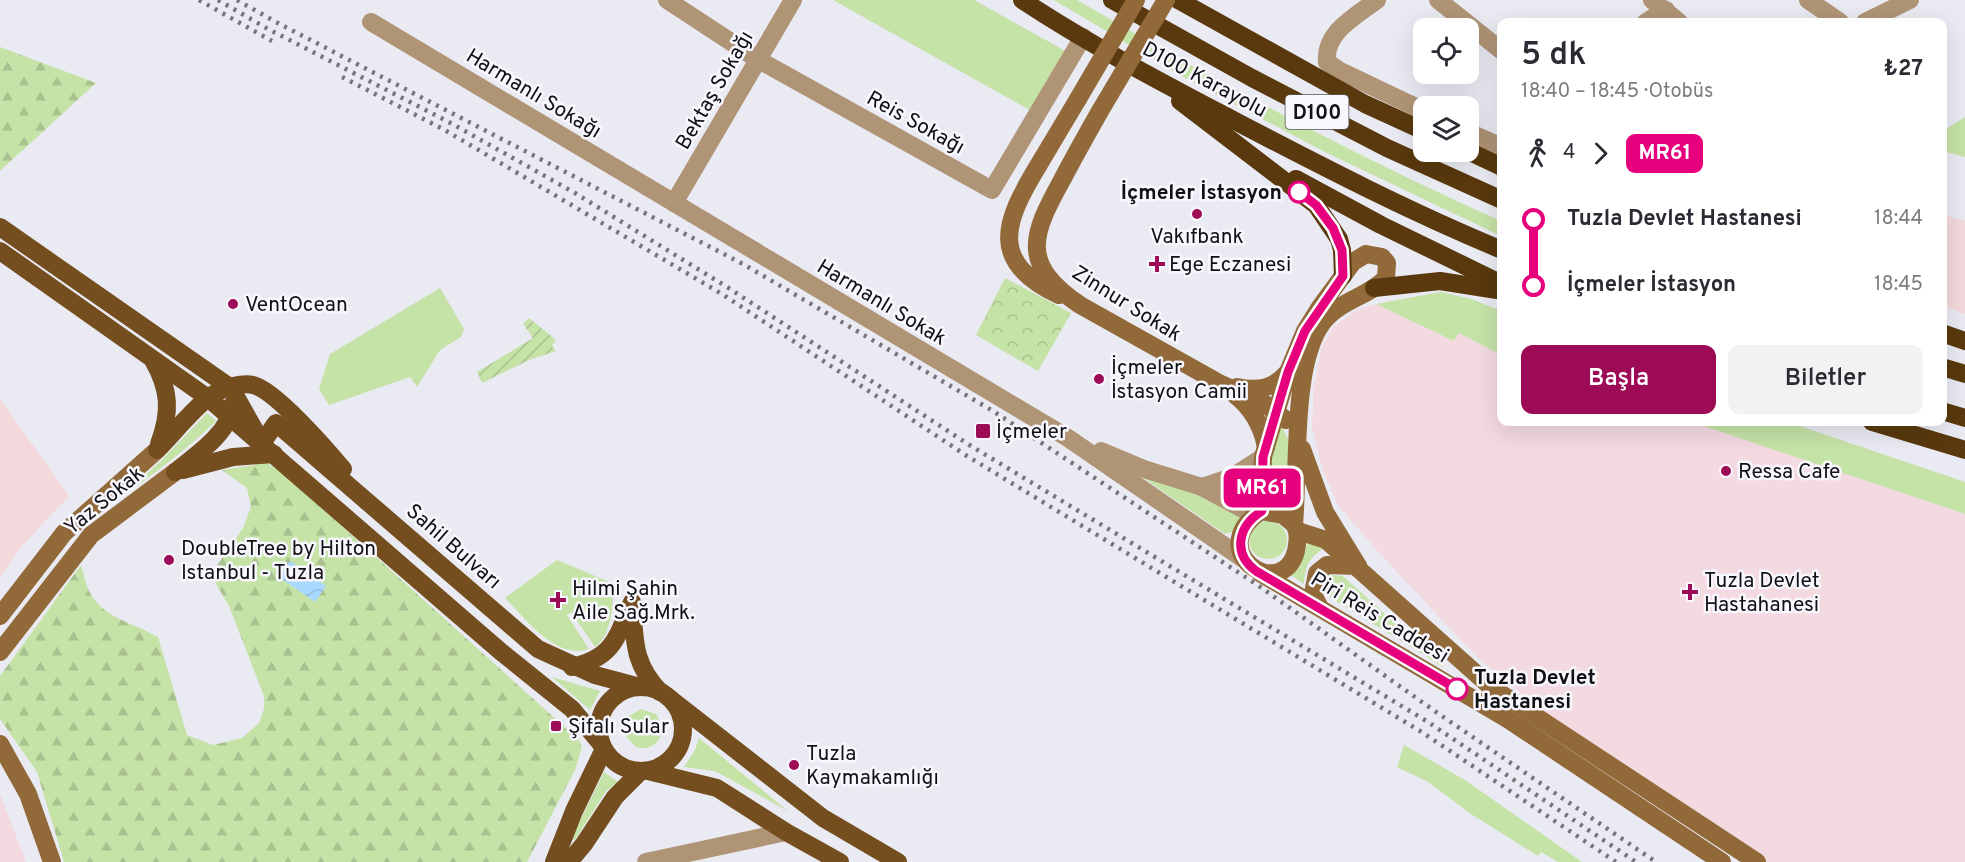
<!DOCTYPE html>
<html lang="tr">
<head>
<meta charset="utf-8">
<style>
	:root { --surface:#fff; --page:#f2f2f3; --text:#2b2b33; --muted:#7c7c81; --accent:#9d0b57 }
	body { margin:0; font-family:Overpass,sans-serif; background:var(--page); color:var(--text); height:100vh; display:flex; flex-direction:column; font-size:22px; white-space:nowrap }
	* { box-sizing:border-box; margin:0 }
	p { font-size:20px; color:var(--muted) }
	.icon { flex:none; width:33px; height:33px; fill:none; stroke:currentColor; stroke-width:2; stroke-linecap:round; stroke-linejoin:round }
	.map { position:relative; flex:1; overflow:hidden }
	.sheet { position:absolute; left:1497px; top:18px; width:450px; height:408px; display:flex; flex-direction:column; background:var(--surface); border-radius:12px; box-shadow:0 6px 24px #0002 }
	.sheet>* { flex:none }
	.badge { padding:0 12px; border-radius:9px; font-size:21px; line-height:39px }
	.tools { position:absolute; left:1413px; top:18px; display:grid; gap:12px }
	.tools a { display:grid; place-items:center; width:66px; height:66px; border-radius:12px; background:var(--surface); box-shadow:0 6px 24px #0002; font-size:30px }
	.map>.badge { position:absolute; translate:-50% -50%; box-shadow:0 0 0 3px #fff }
	.legs { display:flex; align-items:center; gap:9px; height:66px; padding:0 24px; font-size:20px }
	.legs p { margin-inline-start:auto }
	.summary { display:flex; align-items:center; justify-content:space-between; height:102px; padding:0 24px }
	h1 { font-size:33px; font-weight:600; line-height:45px }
	.cta { display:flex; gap:12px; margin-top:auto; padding:12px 24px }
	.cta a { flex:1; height:69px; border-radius:12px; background:var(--accent); color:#fff; font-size:24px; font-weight:600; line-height:69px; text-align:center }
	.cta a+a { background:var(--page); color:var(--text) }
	ul { padding:0 24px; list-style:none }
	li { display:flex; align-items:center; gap:21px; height:66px; font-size:22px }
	li i { display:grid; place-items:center; width:9px; height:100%; margin:0 8px; background:currentColor }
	li i::after { content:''; width:15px; height:15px; margin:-8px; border:4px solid; border-radius:50%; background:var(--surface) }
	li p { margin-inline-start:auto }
	li:first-child i { background:linear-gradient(#0000 50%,currentColor 0) }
	li:last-child i { background:linear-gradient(currentColor 50%,#0000 0) }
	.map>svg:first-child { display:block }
	.industrial { fill:#f4d9dc }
	.medical { fill:#f3d9e0 }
	.grass { fill:#c5e2a7 }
	.forest { fill:url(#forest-firs) }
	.park { fill:url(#park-crowns) }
	.garden { fill:url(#garden-furrows) }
	.water { fill:url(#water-waves) }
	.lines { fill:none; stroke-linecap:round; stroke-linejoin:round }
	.street { stroke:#b09476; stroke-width:18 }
	.secondary { stroke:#926a3a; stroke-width:18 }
	.primary { stroke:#744e1e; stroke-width:18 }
	.highway { stroke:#59390d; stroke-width:18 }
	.rail { stroke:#76757b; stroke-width:4.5; stroke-dasharray:3 6; stroke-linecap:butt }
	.secondary-bridge { stroke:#926a3a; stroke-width:18 }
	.line-1-casing { stroke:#fff; stroke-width:14 }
	.line-1 { stroke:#e6007e; stroke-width:9 }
	.stop-1-dot { fill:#fff; stroke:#e6007e; stroke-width:3 }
	.poi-dot { fill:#9d0b57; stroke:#f8f7fe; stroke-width:2 }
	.labels { text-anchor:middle; stroke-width:5; stroke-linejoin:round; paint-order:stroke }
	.shield { fill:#f8f7fe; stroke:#56555a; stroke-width:1.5 }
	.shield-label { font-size:20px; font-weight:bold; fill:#111013 }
	.street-label { font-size:21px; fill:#111013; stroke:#f8f7fe }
	.stop-label { font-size:21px; font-weight:bold; fill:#111013; stroke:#f8f7fe; text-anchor:end }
	.poi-label { font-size:21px; fill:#111013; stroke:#f8f7fe; text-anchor:start }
</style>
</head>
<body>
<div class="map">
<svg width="1965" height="862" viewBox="0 0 1965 862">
	<defs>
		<pattern id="forest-firs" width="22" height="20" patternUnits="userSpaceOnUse" patternTransform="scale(1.5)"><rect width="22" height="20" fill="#c5e2a7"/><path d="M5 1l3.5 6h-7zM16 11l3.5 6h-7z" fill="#a8c18f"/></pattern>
		<pattern id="park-crowns" width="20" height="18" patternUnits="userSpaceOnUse" patternTransform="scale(1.5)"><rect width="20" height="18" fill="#c5e2a7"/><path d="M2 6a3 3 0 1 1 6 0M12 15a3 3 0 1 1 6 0" fill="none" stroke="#a8c18f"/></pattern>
		<pattern id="garden-furrows" width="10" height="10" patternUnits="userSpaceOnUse" patternTransform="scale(1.5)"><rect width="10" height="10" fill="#c5e2a7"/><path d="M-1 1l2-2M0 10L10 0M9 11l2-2" fill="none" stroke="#a8c18f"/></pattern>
		<pattern id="water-waves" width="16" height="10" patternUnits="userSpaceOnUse" patternTransform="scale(1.5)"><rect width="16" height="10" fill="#a9d9ff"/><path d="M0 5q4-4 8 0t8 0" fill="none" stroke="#90b9da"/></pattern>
	</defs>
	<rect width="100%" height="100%" fill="#eaeaf3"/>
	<g class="industrial">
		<polygon points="1943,215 1965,221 1965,314 1943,306"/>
		<polygon points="0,399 69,496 21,547 0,577"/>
	</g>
	<g class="medical">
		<polygon points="1376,304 1454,341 1459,333 1501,355 1502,422 1692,422 1965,514 1965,862 1766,862 1547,714 1480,660 1380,554 1338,505 1323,471 1312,428 1314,385 1322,347 1333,327 1356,310"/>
		<polygon points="0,794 26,862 0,862"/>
	</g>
	<g class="grass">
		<polygon points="833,0 974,0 1080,59 1044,118"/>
		<path d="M1054,0H1077C1215,81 1355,156 1501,221V236L1325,152L1190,81Z"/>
		<polygon points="1965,117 1965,157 1943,151 1943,131"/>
		<polygon points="440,288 464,329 461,337 440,350 417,387 410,377 329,405 319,389 330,354"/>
		<polygon points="1441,292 1472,299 1501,311 1501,355 1459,333 1454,341 1376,304"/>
		<path d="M207,413L216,421C185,451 153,475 118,499L160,462Z"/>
		<polygon points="1692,422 1788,422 1965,482 1965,514"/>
		<polygon points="1280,423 1291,445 1285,509 1259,496"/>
		<polygon points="1142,477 1190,489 1241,515 1235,531 1225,534"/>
		<circle cx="1268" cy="540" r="19"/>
		<path d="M1309,539L1323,549C1308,558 1305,568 1304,584L1291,575L1300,566Z"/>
		<path d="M557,560L614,584C612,605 613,634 595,647L571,612L567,615L589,649C555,660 526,619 505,598Z"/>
		<polygon points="1331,575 1343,576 1445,668 1326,595 1324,584"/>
		<polygon points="552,677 600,691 590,710"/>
		<path d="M641,709L656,714L663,727C661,743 651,751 636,747L624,734L627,717Z"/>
		<polygon points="699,738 788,811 715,771 684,767 695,750"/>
		<polygon points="1404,745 1465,780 1582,862 1558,862 1541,852 1538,856 1471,814 1428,782 1397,767"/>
		<polygon points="604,772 618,782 606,791 575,840 571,839"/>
	</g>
	<g class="forest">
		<polygon points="0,47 96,83 0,171"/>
		<path d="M267,463L285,475L579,740L582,747L575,770L527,862H64L37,772L0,719V676L81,565C84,574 85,584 90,593C103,618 136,624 158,637L187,735L213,745L242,738L259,723L264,709V696L229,606L216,584L214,570L243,528L251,507L247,488L222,470Z"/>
	</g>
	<polygon class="park" points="1005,278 1071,313 1038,371 976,335"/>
	<polygon class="garden" points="529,318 556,340 552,346 556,351 529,360 482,383 477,372 533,338 523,324"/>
	<polygon class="water" points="290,561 326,586 315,602 279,577"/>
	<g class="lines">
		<g class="street">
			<polyline points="667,0 757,59 992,190 1083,37"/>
			<path d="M1377,0C1356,16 1324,32 1327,62L1340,71L1424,111"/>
			<polyline points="1438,0 1502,51"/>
			<polyline points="1652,0 1679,22"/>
			<polyline points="1808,0 1840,22"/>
			<polyline points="371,22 1068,438 1242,558"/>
			<polyline points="1646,22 1666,10"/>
			<polyline points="1865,22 1910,0"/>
			<polyline points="1468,132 1502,147"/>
			<polyline points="674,203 793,0"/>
			<polyline points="1101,451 1144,469 1202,487 1254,515"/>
			<polyline points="1202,487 1232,477 1263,457"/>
			<polyline points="646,862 786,832"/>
		</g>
		<g class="secondary">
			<path d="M1100,111C1087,134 1074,157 1062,180C1031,236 1020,264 1080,305L1221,384L1265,404L1286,420"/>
			<path d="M1059,295C988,262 1004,222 1038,166C1051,144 1065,121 1078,99"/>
			<path d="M1237,387C1259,391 1273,389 1288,372"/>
			<path d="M1234,394C1251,407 1262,426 1266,447"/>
			<polyline points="1302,449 1325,512 1358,566"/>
			<path d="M1261,511L1263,457L1288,372L1305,331L1320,307L1353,262L1366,254L1382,257L1387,263L1386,278C1368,297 1340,300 1323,322C1291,363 1299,471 1294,524C1299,533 1298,540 1296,551C1282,604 1202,551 1261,511L1283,515L1294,524"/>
			<polyline points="1298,531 1326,540 1491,687 1757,862"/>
			<polyline points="1260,573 1509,720 1722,862"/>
			<polyline points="1319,606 1313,594 1317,573 1327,565 1358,566"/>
			<polyline points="0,616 64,533 157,450"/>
			<polyline points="0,652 91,535 175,472"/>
			<polyline points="0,744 28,794 52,862"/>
		</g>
		<g class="primary">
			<polyline points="0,227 231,388 262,443 276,423 538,649 595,675 640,687"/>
			<polyline points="0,251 208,398 500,651 572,709 602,745"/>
			<path d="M153,360C170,390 171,412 159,444"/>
			<path d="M157,450C174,433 190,412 209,397C219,390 240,382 253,385C275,390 327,450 343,469"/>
			<polyline points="183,470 233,457 274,454"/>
			<path d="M175,472C195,456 231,432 232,405"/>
			<path d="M632,602C635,640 632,662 660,692"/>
			<path d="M572,667C611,658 616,641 630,606"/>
			<circle cx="641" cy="729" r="42"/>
			<polyline points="668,697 823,818 898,862"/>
			<polyline points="648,771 717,788 786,832 840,862"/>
			<polyline points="554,862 574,811 604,749"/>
			<polyline points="569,862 584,844 615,797 641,771"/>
		</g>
		<g class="highway">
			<path d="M1022,0C1090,45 1163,83 1235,121C1323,167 1410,212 1502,250"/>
			<polyline points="1112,0 1252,78 1387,148 1502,200"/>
			<polyline points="1178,0 1365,104 1424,131"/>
			<polyline points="1180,101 1316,205 1339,239 1342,250 1343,276"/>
			<polyline points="1468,151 1502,167"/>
			<polyline points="1296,179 1381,225 1502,284"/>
			<polyline points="1374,288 1440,281 1497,290"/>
			<polyline points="1942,333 1965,341"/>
			<polyline points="1942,367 1965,374"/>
			<polyline points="1942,411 1965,418"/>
			<polyline points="1872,422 1965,450"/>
		</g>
		<g class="rail">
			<polyline points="199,0 272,41"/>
			<polyline points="218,0 268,29 447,121 575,193 727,287 971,446 1428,722 1636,862"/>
			<polyline points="237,0 274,21 743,264 993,411 1259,586 1436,712 1656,862"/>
			<polyline points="342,77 443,129 722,294 967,456 1420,731 1616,862"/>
		</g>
		<g class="secondary-bridge">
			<polyline points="1078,99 1136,0"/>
			<polyline points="1100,111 1166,0"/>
		</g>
	</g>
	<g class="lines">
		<g class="line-1-casing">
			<path id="line-1" d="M1299,192L1316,205L1333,228L1342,250L1343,276L1305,331L1288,372L1263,457L1262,511C1238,526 1232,553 1256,571L1457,689"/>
		</g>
		<use href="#line-1" class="line-1"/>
	</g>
	<g class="stop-1-dot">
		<circle cx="1299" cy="192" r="10"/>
		<circle cx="1457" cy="689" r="10"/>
	</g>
	<g class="poi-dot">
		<circle cx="1197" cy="214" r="6"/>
		<path d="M1154 255h6v6h6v6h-6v6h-6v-6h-6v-6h6z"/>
		<circle cx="233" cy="304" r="6"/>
		<circle cx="1099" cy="379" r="6"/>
		<rect x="975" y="423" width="16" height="16" rx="3"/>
		<circle cx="1726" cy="471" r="6"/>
		<circle cx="169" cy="560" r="6"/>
		<path d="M1687 583h6v6h6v6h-6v6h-6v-6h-6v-6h6z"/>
		<path d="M555 591h6v6h6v6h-6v6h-6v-6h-6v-6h6z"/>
		<rect x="550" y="720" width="12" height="12" rx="3"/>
		<circle cx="794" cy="765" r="6"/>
	</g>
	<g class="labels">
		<rect class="shield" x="1285.5" y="95" width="63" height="34" rx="4.5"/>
		<g class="shield-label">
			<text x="1317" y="119">D100</text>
		</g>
		<g class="street-label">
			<text transform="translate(1205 79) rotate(28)" y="7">D100 Karayolu</text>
			<text transform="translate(714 90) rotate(-60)" y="7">Bektaş Sokağı</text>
			<text transform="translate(534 93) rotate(31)" y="7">Harmanlı Sokağı</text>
			<text transform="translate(916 122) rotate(29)" y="7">Reis Sokağı</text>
			<text transform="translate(882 302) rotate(31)" y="7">Harmanlı Sokak</text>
			<text transform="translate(1127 303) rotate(32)" y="7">Zinnur Sokak</text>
			<text transform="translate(104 500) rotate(-39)" y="7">Yaz Sokak</text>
			<text transform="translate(454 546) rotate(41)" y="7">Sahil Bulvarı</text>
			<text transform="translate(1380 617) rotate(31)" y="7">Piri Reis Caddesi</text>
		</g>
		<g class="stop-label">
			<text x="1282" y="199">İçmeler İstasyon</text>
			<text x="1474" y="684" text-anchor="start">Tuzla Devlet<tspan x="1474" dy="24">Hastanesi</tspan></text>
		</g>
		<g class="poi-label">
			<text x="1197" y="243" text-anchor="middle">Vakıfbank</text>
			<text x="1169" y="271">Ege Eczanesi</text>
			<text x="245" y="311">VentOcean</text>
			<text x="1111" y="374">İçmeler<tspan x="1111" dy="24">İstasyon Camii</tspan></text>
			<text x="996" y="438">İçmeler</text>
			<text x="1738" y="478">Ressa Cafe</text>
			<text x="181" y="555">DoubleTree by Hilton<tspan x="181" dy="24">Istanbul - Tuzla</tspan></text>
			<text x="1704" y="587">Tuzla Devlet<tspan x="1704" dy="24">Hastahanesi</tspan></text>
			<text x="572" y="595">Hilmi Şahin<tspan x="572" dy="24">Aile Sağ.Mrk.</tspan></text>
			<text x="568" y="733">Şifalı Sular</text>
			<text x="806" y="760">Tuzla<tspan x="806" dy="24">Kaymakamlığı</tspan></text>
		</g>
	</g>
</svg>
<div class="tools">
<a><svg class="icon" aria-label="locate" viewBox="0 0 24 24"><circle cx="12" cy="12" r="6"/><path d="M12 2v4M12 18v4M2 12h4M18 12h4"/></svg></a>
<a><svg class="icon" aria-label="layers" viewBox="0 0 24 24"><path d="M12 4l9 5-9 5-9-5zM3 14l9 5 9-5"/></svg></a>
</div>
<b class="badge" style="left:1262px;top:488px;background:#e6007e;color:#fff">MR61</b>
<section class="sheet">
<div class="summary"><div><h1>5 dk</h1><p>18:40 – 18:45 · Otobüs</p></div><b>₺27</b></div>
<div class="legs"><svg class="icon" aria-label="walk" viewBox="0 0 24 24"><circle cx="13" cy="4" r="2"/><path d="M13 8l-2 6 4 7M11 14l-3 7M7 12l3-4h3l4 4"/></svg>4<svg class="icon" aria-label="forward" viewBox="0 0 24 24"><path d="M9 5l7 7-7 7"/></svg><b class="badge" style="background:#e6007e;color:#fff">MR61</b></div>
<ul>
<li><i style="color:#e6007e"></i><b>Tuzla Devlet Hastanesi</b><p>18:44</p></li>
<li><i style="color:#e6007e"></i><b>İçmeler İstasyon</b><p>18:45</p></li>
</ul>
<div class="cta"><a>Başla</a><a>Biletler</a></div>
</section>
</div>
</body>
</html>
